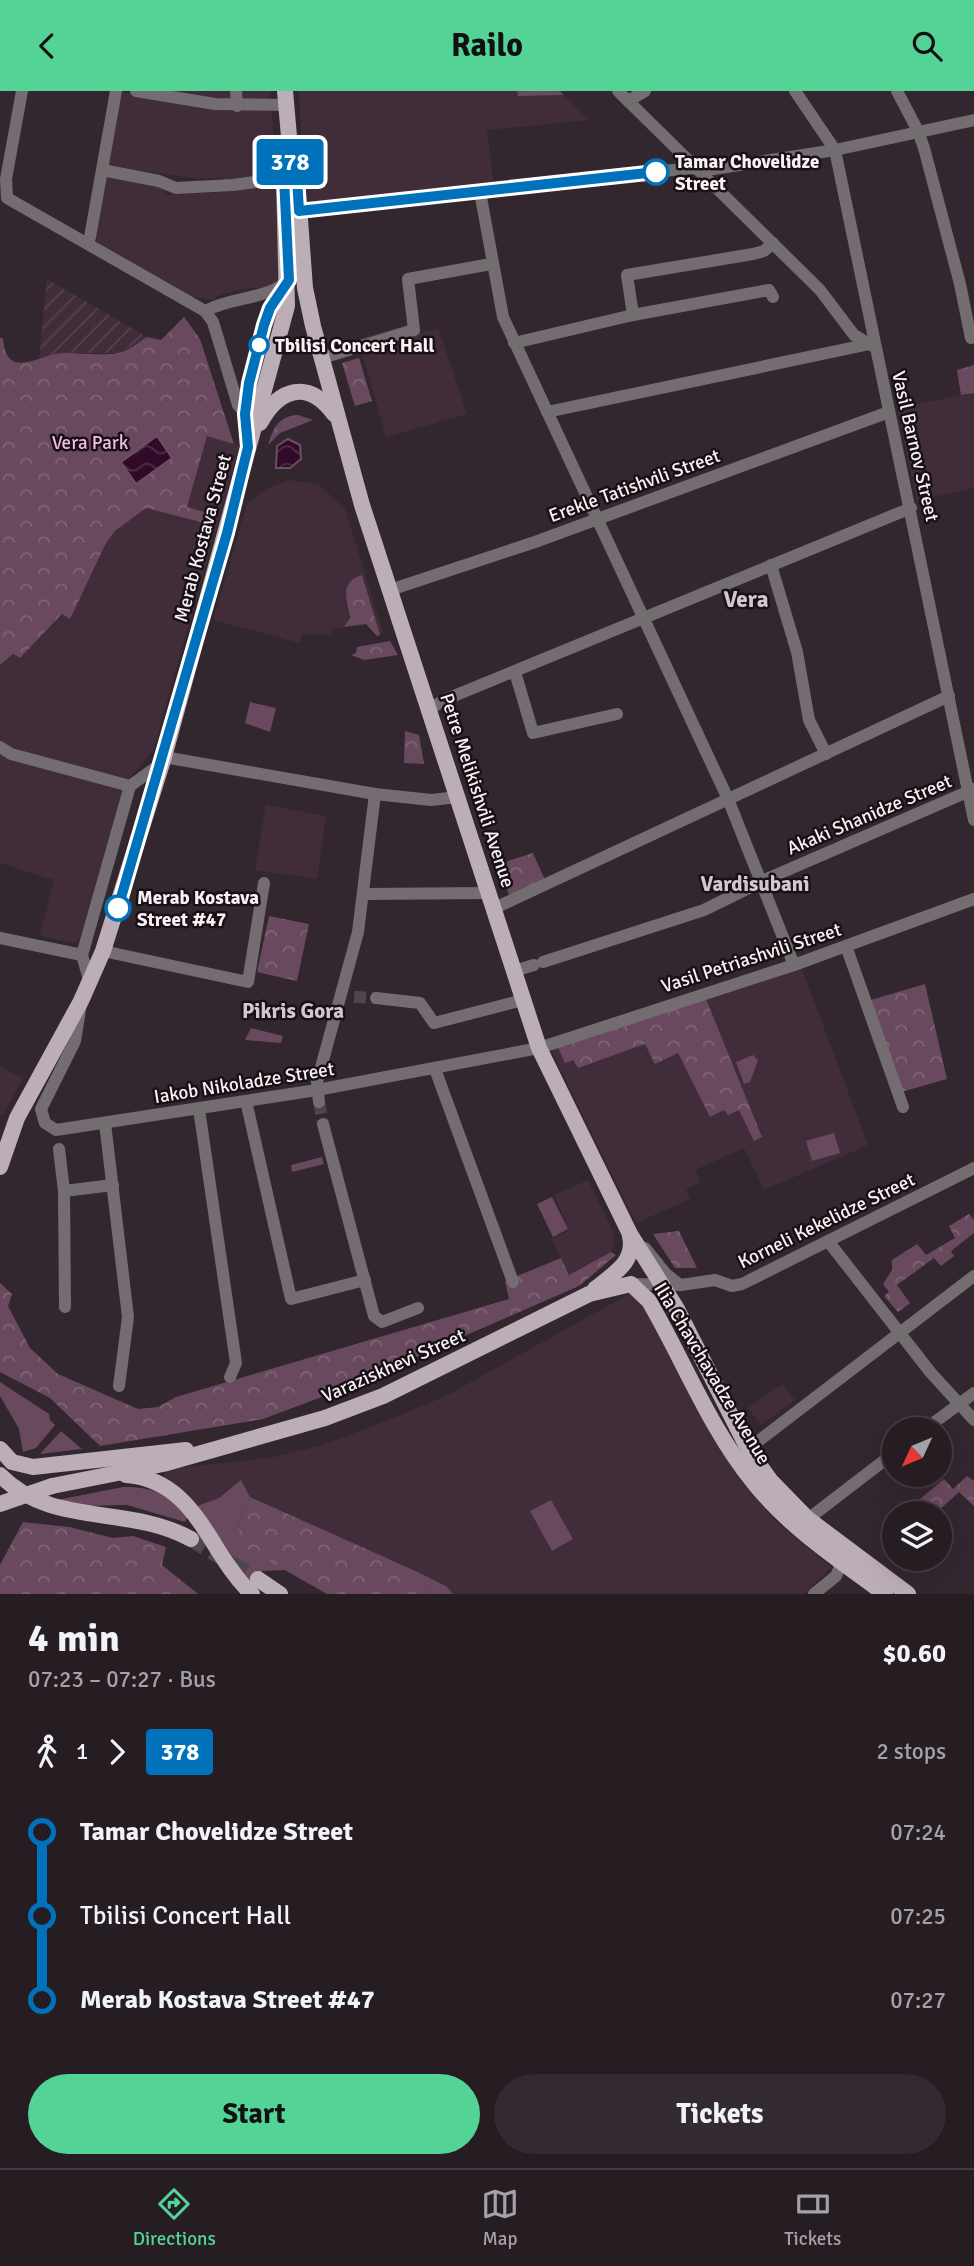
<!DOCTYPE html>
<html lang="en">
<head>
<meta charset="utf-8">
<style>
	:root { --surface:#261d23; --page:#322a30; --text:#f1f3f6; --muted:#a4a2a6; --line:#423b41; --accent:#53d396 }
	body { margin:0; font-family:Signika,sans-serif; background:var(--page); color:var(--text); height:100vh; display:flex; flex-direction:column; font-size:26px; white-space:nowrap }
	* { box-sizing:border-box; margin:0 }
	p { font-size:23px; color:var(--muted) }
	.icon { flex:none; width:38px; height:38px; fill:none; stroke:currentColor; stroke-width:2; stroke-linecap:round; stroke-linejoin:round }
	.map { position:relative; height:1503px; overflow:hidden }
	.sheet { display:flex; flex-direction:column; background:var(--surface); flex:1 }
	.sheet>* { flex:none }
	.badge { padding:0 14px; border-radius:5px; font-size:24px; line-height:46px }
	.needle { width:46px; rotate:226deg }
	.buttons { position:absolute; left:882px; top:1326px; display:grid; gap:14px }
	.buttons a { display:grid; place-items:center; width:70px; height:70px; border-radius:50%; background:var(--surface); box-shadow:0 7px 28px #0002,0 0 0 2px var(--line); font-size:35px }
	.map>.badge { position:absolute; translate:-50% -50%; box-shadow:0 0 0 4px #fff }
	.legs { display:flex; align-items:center; gap:10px; height:77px; padding:0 28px; font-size:23px }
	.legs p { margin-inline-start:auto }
	.summary { display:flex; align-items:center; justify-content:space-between; height:119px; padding:0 28px }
	h1 { font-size:38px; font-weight:700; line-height:52px }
	.primary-button { display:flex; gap:14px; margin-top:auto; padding:14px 28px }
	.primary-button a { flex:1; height:80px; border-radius:42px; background:var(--accent); color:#111; font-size:28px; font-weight:700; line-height:80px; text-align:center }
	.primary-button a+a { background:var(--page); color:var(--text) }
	ul { padding:0 28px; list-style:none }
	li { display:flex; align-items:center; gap:24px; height:84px; font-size:26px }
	li i { display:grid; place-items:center; width:10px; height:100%; margin:0 9px; background:currentColor }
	li i::after { content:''; width:18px; height:18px; margin:-9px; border:5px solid; border-radius:50%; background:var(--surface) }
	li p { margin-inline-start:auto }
	li:first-child i { background:linear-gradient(#0000 50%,currentColor 0) }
	li:last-child i { background:linear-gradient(currentColor 50%,#0000 0) }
	header { display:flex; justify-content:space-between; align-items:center; height:91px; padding:0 28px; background:var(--accent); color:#111; font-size:32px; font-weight:700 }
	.menu { display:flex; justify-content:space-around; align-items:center; height:98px; border-top:2px solid var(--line); background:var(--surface); font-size:19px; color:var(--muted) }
	.menu a { display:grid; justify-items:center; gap:4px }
	.menu .selected { color:var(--accent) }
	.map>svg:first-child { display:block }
	.built { fill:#402d39 }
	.industrial { fill:url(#industrial-furrows) }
	.green { fill:#69495e }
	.forest { fill:url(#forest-crowns) }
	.water { fill:url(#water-waves); stroke:#6d4f65; stroke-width:2 }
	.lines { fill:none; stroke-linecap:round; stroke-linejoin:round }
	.minor-tunnel { stroke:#51454d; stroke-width:12; stroke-dasharray:12 6; stroke-linecap:butt }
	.major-tunnel { stroke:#51454d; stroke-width:16; stroke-dasharray:16 8; stroke-linecap:butt }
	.minor { stroke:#736d71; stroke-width:12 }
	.major { stroke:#bcaeb6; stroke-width:16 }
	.major-bridge { stroke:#bcaeb6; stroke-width:16 }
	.line-1-casing { stroke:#fff; stroke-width:16 }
	.line-1 { stroke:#0072bc; stroke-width:10 }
	.stop-1-dot { fill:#fff; stroke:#0072bc; stroke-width:3.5 }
	.labels { text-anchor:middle; stroke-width:5; stroke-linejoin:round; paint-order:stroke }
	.stop-label { font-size:19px; font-weight:bold; fill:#f9f0f6; stroke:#171115; text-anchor:start }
	.park-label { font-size:19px; fill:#f8bde4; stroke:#171115 }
	.street-label { font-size:19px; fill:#f9f0f6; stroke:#171115 }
	.neighbourhood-label { font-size:21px; font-weight:bold; fill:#d5c5cf; stroke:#171115 }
	.quarter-label { font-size:23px; font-weight:bold; fill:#d5c5cf; stroke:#171115 }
</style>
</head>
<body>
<header><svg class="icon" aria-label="back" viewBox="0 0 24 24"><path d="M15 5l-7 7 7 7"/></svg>Railo<svg class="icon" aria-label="search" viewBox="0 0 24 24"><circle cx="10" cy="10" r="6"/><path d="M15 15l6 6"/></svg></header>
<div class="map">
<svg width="974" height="1503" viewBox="0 0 974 1503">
	<defs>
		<pattern id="industrial-furrows" width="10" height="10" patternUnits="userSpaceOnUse" patternTransform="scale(1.75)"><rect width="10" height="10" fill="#402d39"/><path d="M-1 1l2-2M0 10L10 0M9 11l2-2" fill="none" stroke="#53424c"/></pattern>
		<pattern id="forest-crowns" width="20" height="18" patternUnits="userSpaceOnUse" patternTransform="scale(1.75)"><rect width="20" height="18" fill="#69495e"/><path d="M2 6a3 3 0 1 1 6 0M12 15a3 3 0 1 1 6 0" fill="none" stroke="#7f6476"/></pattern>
		<pattern id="water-waves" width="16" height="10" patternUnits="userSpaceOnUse" patternTransform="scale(1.75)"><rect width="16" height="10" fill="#310a27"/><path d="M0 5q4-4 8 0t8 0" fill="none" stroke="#502e47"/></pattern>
	</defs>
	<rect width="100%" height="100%" fill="#33272f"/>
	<g class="built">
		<polygon points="157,0 270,0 271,11 233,12"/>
		<polygon points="299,0 517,0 518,5 564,4 588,29 487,39 494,95 308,114 304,110"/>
		<polygon points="124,1 212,16 271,18 278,83 225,92 224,87 199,88 151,81 144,83 112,77 107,73 119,4"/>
		<polygon points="108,84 165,95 165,104 237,100 241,94 278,92 282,188 259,199 255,196 218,204 214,209 187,205 93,149 104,86"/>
		<polygon points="416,231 420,242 438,237 467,323 386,346 358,248"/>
		<polygon points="974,302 974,397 917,409 897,317"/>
		<polygon points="207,345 240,354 153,660 125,692 80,847 73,852 40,845 54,789 0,772 0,574 13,563 20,567 63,523 69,527 106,452 115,440 146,417 212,434 215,424 187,416"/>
		<polygon points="290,389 319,394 345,418 383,542 379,543 362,484 345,511 349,531 344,536 331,539 333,544 302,543 300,552 213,529 248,411 270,396"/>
		<polygon points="266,714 326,725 317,788 255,779"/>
		<polygon points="801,876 868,1054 764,1099 744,1057 695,1079 701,1091 686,1099 690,1108 636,1132 550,957"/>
		<polygon points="0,976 23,987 3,1024 0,1022"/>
		<polygon points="588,1089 615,1145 614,1152 611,1161 569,1184 552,1148 569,1139 554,1104"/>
		<polygon points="629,1203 646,1214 736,1384 776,1430 831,1476 804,1503 453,1503 446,1495 420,1482 250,1406 241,1389 219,1407 197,1415 163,1387 167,1378 270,1367 323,1354 386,1330 448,1304"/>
		<polygon points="782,1293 795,1309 761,1334 748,1317"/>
	</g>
	<polygon class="industrial" points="47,188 147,246 119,262 60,262 39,269"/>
	<g class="green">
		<polygon points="250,611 276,617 270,641 245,632"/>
		<polygon points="251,937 283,945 281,952 245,949"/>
		<polygon points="753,964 758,969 750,991 744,993 736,971"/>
		<polygon points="834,1042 840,1062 812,1070 806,1050"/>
		<polygon points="322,1066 324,1073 292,1081 291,1074"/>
		<polygon points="552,1106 568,1138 553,1146 537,1113"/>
		<polygon points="0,1291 49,1323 50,1329 55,1334 36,1357 23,1361 19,1338 0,1305"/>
		<polygon points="61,1340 82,1358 40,1363"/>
		<polygon points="241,1389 250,1406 237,1435 288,1479 262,1480 254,1496 197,1415 219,1407"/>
		<path d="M123,1396C156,1396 165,1403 189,1423L185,1431L127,1414L82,1415L57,1409Z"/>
		<polygon points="551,1409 573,1448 552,1460 530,1420"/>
		<polygon points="420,1482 446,1495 453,1503 429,1503"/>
	</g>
	<g class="forest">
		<polygon points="517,0 560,0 564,4 518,5"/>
		<path d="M184,226L200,248L234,353L207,345L187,416L215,424L212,434L146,417L115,440L106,452L70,528L62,523L20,567L13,563L0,574V247H3C6,292 41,262 63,262C81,262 100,265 118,262C128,260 139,251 147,246L161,249Z"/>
		<polygon points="359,267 372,310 355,315 342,272"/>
		<polygon points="974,274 974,302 961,304 957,279"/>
		<path d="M298,324L313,329L280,342L268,354C273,338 278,325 298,324Z"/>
		<path d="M362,484L380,544L377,545L366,533L344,536L350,527C347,509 339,491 362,484Z"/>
		<polygon points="390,550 398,564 364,569 351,564 356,562 357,556"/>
		<polygon points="405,640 419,644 424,673 404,672"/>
		<polygon points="533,762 545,789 509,804 499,773"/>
		<polygon points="269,825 309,833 297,890 257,881"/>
		<polygon points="925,893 947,988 901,1001 871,909"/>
		<polygon points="706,908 762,1046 754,1050 739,1019 728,1024 724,1019 710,1026 678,962 655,973 645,953 578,977 573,969 565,972 557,954"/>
		<polygon points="969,1123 974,1129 974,1142 951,1160 954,1165 941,1175 934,1167 897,1194 910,1212 898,1221 884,1205 889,1201 883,1193 892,1179 892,1169 917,1153 926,1164 955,1147 949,1135"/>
		<polygon points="679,1140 697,1177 675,1177 653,1143"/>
		<polygon points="611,1161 616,1164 579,1195 343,1298 263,1328 100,1355 50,1307 0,1281 0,1192 12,1203 8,1215 30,1257 58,1283 138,1318 158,1316 176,1306 509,1208 505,1190 561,1167 569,1184"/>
		<polygon points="967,1385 974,1390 974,1415 959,1401 935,1423 912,1423 907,1419 944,1388 953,1398"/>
		<polygon points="250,1406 420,1482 429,1503 327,1503 246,1457 237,1435"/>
		<polygon points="23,1431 69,1436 113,1447 133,1445 166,1456 162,1474 198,1503 0,1503 0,1474"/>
	</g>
	<g class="water">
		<polygon points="157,345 172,367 136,393 121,371"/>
		<polygon points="288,348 300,354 301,368 290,377 276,377 277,355"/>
	</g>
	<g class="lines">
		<g class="minor-tunnel">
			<polyline points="354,906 376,907"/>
			<polyline points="319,1011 323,1033"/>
		</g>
		<polyline class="major-tunnel" points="191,1448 258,1488"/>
		<g class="minor">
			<polyline points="22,0 6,88 7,107 205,220 213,231 238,314 254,333"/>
			<polyline points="136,0 215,13 286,14"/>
			<polyline points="236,0 237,15"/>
			<polyline points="618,0 820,199 854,244 873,255"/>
			<polyline points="795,0 835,59 974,729"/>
			<polyline points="897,0 918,40 924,57 960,193 971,247"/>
			<polyline points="628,10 645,0"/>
			<polyline points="102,79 159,90 176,97 233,94 284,87"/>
			<polyline points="480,101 503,226 728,708 794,874"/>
			<polyline points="292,119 312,119 691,77 707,79 835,59 974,29"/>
			<polyline points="87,152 90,146 116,0"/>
			<path d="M205,220C232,205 264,210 289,189"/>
			<polyline points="633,224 627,184 753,163 764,160 773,152"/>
			<polyline points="514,252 633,224 769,199 773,206"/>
			<polyline points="322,267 414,239 408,188 491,173"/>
			<polyline points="547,321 870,253"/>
			<polyline points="771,474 797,561 809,629 826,663"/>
			<polyline points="390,499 535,451 889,321"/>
			<polyline points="515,581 533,642 617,623"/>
			<polyline points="430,618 444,609 911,417"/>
			<polyline points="0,656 11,663 130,695"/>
			<polyline points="164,666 375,703 431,709 458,706"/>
			<polyline points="364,803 489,802"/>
			<polyline points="495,817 949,605"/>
			<polyline points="0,847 82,864"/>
			<polyline points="846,855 903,1016"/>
			<polyline points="103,860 248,891 264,792"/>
			<polyline points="543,871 704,819 769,787 974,698"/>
			<polyline points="514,880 534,874"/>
			<polyline points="90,892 82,864 130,695 162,672"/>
			<polyline points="376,907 420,912 434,932 523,909"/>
			<polyline points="81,913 75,950 41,1018 45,1032 56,1039 317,999 539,957 794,874 974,808"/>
			<polyline points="435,978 513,1191"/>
			<polyline points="246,1010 291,1208 365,1189"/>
			<polyline points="319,1011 317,991 358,841 375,703"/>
			<polyline points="199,1018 236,1272 230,1286"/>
			<polyline points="105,1032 128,1226 119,1295"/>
			<polyline points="323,1033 374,1225 382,1231 418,1217"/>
			<polyline points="59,1058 64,1100 65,1216"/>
			<polyline points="64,1100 113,1094"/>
			<polyline points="828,1150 931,1282 974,1329"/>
			<polyline points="645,1157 666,1183 680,1194"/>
			<polyline points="631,1193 681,1194 715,1189 732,1195 742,1193 974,1077"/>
			<polyline points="924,1339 974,1302"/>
			<polyline points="748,1358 974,1185"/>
			<polyline points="808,1428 894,1362"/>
			<polyline points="814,1503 836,1485 842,1471"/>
		</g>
		<g class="major">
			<polyline points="285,0 291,68 297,87 305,197 313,235 362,414 539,957 630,1143 677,1218 748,1358 770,1389 808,1428 908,1503"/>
			<path d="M260,332C279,297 308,288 334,323"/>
			<polyline points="0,1076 17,1027 81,910 103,860 164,666 287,215 284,87 291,68"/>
			<path d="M595,1198C613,1183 636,1171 630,1145"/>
			<polyline points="0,1358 12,1371 33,1376 186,1359"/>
			<path d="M0,1384C52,1437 127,1413 191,1448"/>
			<path d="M126,1384C197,1389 208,1462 252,1503"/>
			<path d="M52,1395L163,1373L325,1327L383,1305L589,1203L631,1193L649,1210C684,1270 710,1338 754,1392C790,1437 839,1469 885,1503"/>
			<polyline points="258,1488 280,1503"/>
		</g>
		<polyline class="major-bridge" points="0,1413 52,1395"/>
	</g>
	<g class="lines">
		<g class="line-1-casing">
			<polyline id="line-1" points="118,817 227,442 248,356 245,323 249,292 264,234 270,217 289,189 284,87 291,68 297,87 299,120 656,81"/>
		</g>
		<use href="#line-1" class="line-1"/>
	</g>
	<g class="stop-1-dot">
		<circle cx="656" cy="81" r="12"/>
		<circle cx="259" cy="254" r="9"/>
		<circle cx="118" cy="817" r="12"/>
	</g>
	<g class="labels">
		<g class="stop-label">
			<text x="675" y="77">Tamar Chovelidze<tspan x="675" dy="22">Street</tspan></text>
			<text x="275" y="261">Tbilisi Concert Hall</text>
			<text x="137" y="813">Merab Kostava<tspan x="137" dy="22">Street #47</tspan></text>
		</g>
		<g class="park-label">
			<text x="90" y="358">Vera Park</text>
		</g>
		<g class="street-label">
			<text transform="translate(916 355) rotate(77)" y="7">Vasil Barnov Street</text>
			<text transform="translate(634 394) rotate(-20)" y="7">Erekle Tatishvili Street</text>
			<text transform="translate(202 447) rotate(-75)" y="7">Merab Kostava Street</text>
			<text transform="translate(478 699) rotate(72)" y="7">Petre Melikishvili Avenue</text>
			<text transform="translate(869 723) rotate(-23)" y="7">Akaki Shanidze Street</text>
			<text transform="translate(751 866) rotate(-18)" y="7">Vasil Petriashvili Street</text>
			<text transform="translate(244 991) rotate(-9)" y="7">Iakob Nikoladze Street</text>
			<text transform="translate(826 1129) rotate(-26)" y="7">Korneli Kekelidze Street</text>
			<text transform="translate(393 1274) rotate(-24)" y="7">Varaziskhevi Street</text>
			<text transform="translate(713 1282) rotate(59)" y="7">Ilia Chavchavadze Avenue</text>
		</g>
		<g class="neighbourhood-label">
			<text x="755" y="800">Vardisubani</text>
			<text x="293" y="927">Pikris Gora</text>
		</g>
		<g class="quarter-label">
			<text x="746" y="516">Vera</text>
		</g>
	</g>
</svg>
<div class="buttons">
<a><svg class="needle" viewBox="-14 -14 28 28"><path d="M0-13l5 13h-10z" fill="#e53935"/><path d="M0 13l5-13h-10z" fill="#a4a2a6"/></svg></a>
<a><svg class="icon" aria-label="layers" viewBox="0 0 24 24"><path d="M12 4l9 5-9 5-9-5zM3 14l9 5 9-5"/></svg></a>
</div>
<b class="badge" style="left:290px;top:71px;background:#0072bc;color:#fff">378</b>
</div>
<section class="sheet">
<div class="summary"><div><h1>4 min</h1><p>07:23 – 07:27 · Bus</p></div><b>$0.60</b></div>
<div class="legs"><svg class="icon" aria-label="walk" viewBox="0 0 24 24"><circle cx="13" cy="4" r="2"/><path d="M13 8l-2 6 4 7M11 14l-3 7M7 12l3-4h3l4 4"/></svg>1<svg class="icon" aria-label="forward" viewBox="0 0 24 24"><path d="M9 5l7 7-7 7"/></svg><b class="badge" style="background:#0072bc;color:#fff">378</b><p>2 stops</p></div>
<ul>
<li><i style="color:#0072bc"></i><b>Tamar Chovelidze Street</b><p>07:24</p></li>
<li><i style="color:#0072bc"></i><span>Tbilisi Concert Hall</span><p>07:25</p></li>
<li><i style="color:#0072bc"></i><b>Merab Kostava Street #47</b><p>07:27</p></li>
</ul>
<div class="primary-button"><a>Start</a><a>Tickets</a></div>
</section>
<nav class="menu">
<a class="selected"><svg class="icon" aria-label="directions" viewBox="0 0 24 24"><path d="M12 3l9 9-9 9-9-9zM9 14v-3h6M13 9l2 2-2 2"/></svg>Directions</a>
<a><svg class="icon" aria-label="map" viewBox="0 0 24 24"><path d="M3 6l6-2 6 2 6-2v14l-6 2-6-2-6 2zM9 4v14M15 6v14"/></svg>Map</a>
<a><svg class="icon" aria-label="tickets" viewBox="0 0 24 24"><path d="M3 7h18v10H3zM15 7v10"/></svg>Tickets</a>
</nav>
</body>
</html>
